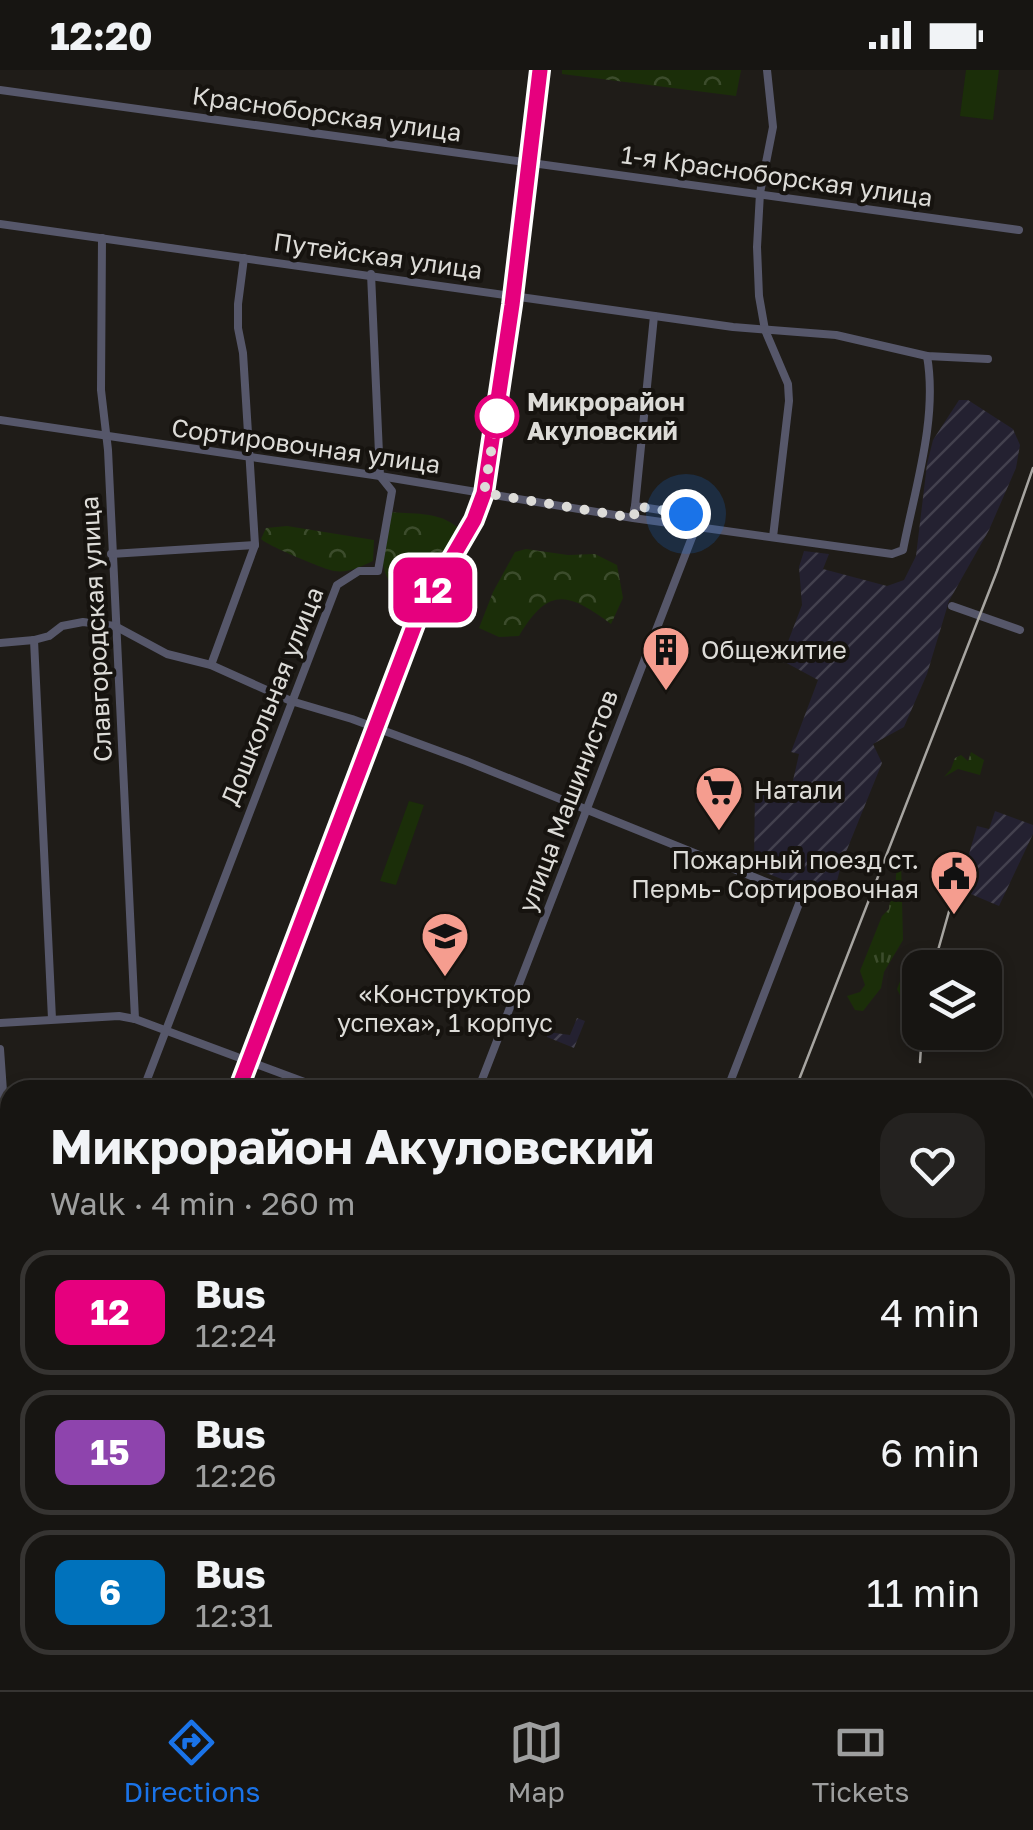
<!DOCTYPE html>
<html lang="en">
<head>
<meta charset="utf-8">
<style>
	:root { --surface:#171512; --page:#242220; --text:#f1f3f6; --muted:#9e9f9f; --line:#363432; --accent:#1a73e8 }
	body { margin:0; font-family:"Golos Text",sans-serif; background:var(--page); color:var(--text); height:100vh; display:flex; flex-direction:column; font-size:38px; white-space:nowrap }
	* { box-sizing:border-box; margin:0 }
	p { font-size:32px; color:var(--muted) }
	.icon { flex:none; width:55px; height:55px; fill:none; stroke:currentColor; stroke-width:2; stroke-linecap:round; stroke-linejoin:round }
	.map { position:relative; flex:1; overflow:hidden }
	.drawer { position:absolute; left:0px; top:1010px; width:1035px; height:610px; display:flex; flex-direction:column; background:var(--surface); border-radius:30px 30px 0 0; box-shadow:0 5px 15px #0003,0 0 0 2px var(--line) }
	.drawer>* { flex:none }
	.badge { padding:0 20px; border-radius:15px; font-size:35px; line-height:65px }
	.buttons { position:absolute; left:902px; top:880px; display:grid; gap:20px }
	.buttons a { display:grid; place-items:center; width:100px; height:100px; border-radius:20px; background:var(--surface); box-shadow:0 5px 15px #0003,0 0 0 2px var(--line); font-size:50px }
	.you { position:absolute; width:50px; height:50px; margin:-25px; border:8px solid #fff; border-radius:50%; background:#1a73e8; box-shadow:0 0 0 15px #1a73e833 }
	.map>.badge { position:absolute; translate:-50% -50%; box-shadow:0 0 0 5px #fff }
	.round { display:grid; place-items:center; flex:none; width:105px; height:105px; border-radius:30px; background:var(--page) }
	.overview { display:flex; align-items:center; justify-content:space-between; height:170px; padding:0 50px }
	h1 { font-size:48px; font-weight:700; line-height:75px }
	ul { padding:0; list-style:none }
	li { display:flex; align-items:center; gap:30px; height:125px; margin:0 20px 15px; padding:0 30px; border:5px solid var(--line); border-radius:30px }
	li div { flex:1 }
	li b { display:block; font-size:38px }
	li em { font-style:normal }
	li .badge { min-width:110px; font-weight:700; text-align:center }
	.status { display:flex; justify-content:space-between; align-items:center; height:70px; padding:0 50px; background:var(--surface); direction:ltr }
	.status svg { height:28px; fill:currentColor }
	.menu { display:flex; justify-content:space-around; align-items:center; height:140px; border-top:2px solid var(--line); background:var(--surface); font-size:28px; color:var(--muted) }
	.menu a { display:grid; justify-items:center; gap:5px }
	.menu .current { color:var(--accent) }
	.map>svg:first-child { display:block }
	.industrial { fill:url(#industrial-furrows) }
	.grass { fill:url(#grass-tufts) }
	.forest { fill:url(#forest-crowns) }
	.green { fill:#1b2e09 }
	.lines { fill:none; stroke-linecap:round; stroke-linejoin:round }
	.minor { stroke:#56576a; stroke-width:8 }
	.major { stroke:#9090b8; stroke-width:10 }
	.rail { stroke:#a7a5a1; stroke-width:2.5 }
	.line-casing { stroke:#fff; stroke-width:22 }
	.line { stroke:#e6007e; stroke-width:15 }
	.walk { stroke:#dddcd8; stroke-width:10; stroke-dasharray:0 18 }
	.stop-dot { fill:#fff; stroke:#e6007e; stroke-width:5 }
	.labels { text-anchor:middle; stroke-width:8; stroke-linejoin:round; paint-order:stroke }
	.street-label { font-size:25px; fill:#dddcd8; stroke:#16130f }
	.stop-label { font-size:25px; font-weight:bold; fill:#dddcd8; stroke:#16130f; text-anchor:start }
	.poi-label { font-size:25px; fill:#dddcd8; stroke:#16130f; text-anchor:start }
</style>
</head>
<body>
<div class="status"><b>12:20</b><svg viewBox="0 0 49 12"><path d="M0 12V9h3v3zM5 12V6h3v6zM10 12V3h3v9zM15 12V0h3v12zM26 1h20v11H26zM47 4h2v5h-2z"/></svg></div>
<div class="map">
<svg width="1033" height="1620" viewBox="0 0 1033 1620">
	<defs>
		<pattern id="industrial-furrows" width="10" height="10" patternUnits="userSpaceOnUse" patternTransform="scale(2.5)"><rect width="10" height="10" fill="#242131"/><path d="M-1 1l2-2M0 10L10 0M9 11l2-2" fill="none" stroke="#43414e"/></pattern>
		<pattern id="grass-tufts" width="24" height="20" patternUnits="userSpaceOnUse" patternTransform="scale(2.5)"><rect width="24" height="20" fill="#1b2e09"/><path d="M3 7l-1-3M5 7V3M7 7l1-3M15 17l-1-3M17 17v-4M19 17l1-3" fill="none" stroke="#3c4c2c"/></pattern>
		<pattern id="forest-crowns" width="20" height="18" patternUnits="userSpaceOnUse" patternTransform="scale(2.5)"><rect width="20" height="18" fill="#1b2e09"/><path d="M2 6a3 3 0 1 1 6 0M12 15a3 3 0 1 1 6 0" fill="none" stroke="#3c4c2c"/></pattern>
	</defs>
	<rect width="100%" height="100%" fill="#1f1c18"/>
	<g class="industrial">
		<polygon points="959,330 968,330 1013,359 1020,375 1016,398 989,460 949,531 927,604 904,657 873,674 882,693 842,792 833,826 819,824 754,798 755,716 792,715 799,684 791,682 818,610 781,590 802,535 799,497 804,481 829,484 823,499 887,516 904,510 916,486 927,394 933,370"/>
		<polygon points="995,741 1033,755 1033,764 999,836 959,819 977,756 989,759"/>
		<polygon points="577,948 585,951 574,978 547,967 548,962 570,965"/>
		<polygon points="620,1610 842,1610 841,1620 616,1620"/>
	</g>
	<g class="grass">
		<path d="M901,791L903,870L884,902L881,918L863,941L855,940L847,926L860,922L865,915L860,901L882,846L889,839C889,830 894,827 895,818C897,807 894,802 901,791Z"/>
		<polygon points="908,891 914,930 911,933 902,929 897,919"/>
	</g>
	<g class="forest">
		<polygon points="562,0 741,0 736,26 562,4"/>
		<path d="M387,442C411,444 440,441 458,458L415,536C374,507 381,488 387,442Z"/>
		<path d="M287,456L374,470L373,491C360,497 349,503 334,501C326,500 266,475 261,469L266,458Z"/>
		<path d="M526,479L568,485L595,484L617,495L623,528L611,554C569,523 549,515 519,566L499,567L479,558L493,522L515,482Z"/>
		<polygon points="971,682 984,690 980,705 958,699 944,707 951,699 955,688 961,685 968,691"/>
		<polygon points="0,1327 6,1329 10,1442 0,1459"/>
		<polygon points="1033,1521 1033,1620 975,1620 981,1610 1025,1610 1025,1531"/>
	</g>
	<g class="green">
		<polygon points="966,0 999,0 993,50 960,46"/>
		<polygon points="409,731 424,735 396,815 380,811"/>
	</g>
	<g class="lines">
		<g class="minor">
			<polyline points="767,0 773,57 760,123 757,177 759,226 765,260 788,314 789,331 773,467"/>
			<polyline points="0,20 1019,160"/>
			<polyline points="0,154 733,257 836,265 927,286 988,289"/>
			<polyline points="102,168 101,320 108,380 135,949"/>
			<path d="M0,350L380,406L633,448L892,484L903,480C915,418 938,348 927,286"/>
			<polyline points="635,436 654,246"/>
			<polyline points="634,440 635,436 686,444"/>
			<polyline points="111,484 255,475"/>
			<polyline points="952,536 1020,560"/>
			<polyline points="34,570 52,949"/>
			<polyline points="0,573 34,570 49,566 62,556 83,552 115,556 167,584 211,595 291,631 352,649 466,691 796,824 800,831 727,1020"/>
			<polyline points="211,595 255,475 243,283 238,258 238,234 244,188"/>
			<polyline points="0,953 119,946 135,949 326,1020"/>
			<polyline points="0,979 10,1120"/>
			<polyline points="143,1020 337,515 359,501 378,501 392,421 380,406 371,204"/>
			<polyline points="478,1020 696,457"/>
			<polyline points="435,1610 462,1620"/>
			<polyline points="497,1620 501,1610"/>
		</g>
		<g class="major">
			<polyline points="238,1020 418,546 474,450 484,423 512,235 540,0"/>
			<polyline points="81,1620 83,1610"/>
		</g>
		<g class="rail">
			<polyline points="933,898 965,785"/>
			<polyline points="920,992 922,962"/>
			<polyline points="795,1020 997,501 1033,398"/>
			<polyline points="562,1620 566,1610"/>
			<polyline points="704,1620 711,1610"/>
			<polyline points="763,1620 767,1610"/>
			<polyline points="788,1620 789,1610"/>
		</g>
	</g>
	<g class="lines">
		<g class="line-casing">
			<polyline id="line" points="238,1020 418,546 474,450 484,423 512,235 540,0"/>
		</g>
		<use href="#line" class="line"/>
		<polyline class="walk" points="497,346 484,423 634,448 635,436 686,444"/>
	</g>
	<defs>
		<g id="building-pin" transform="scale(2.5)"><path d="M0 17L-7.5 6A9.5 9.5 0 1 1 7.5 6Z" fill="#f59d8f" stroke="#16130f"/><path d="M-4-6H4V6H1V3H-1V6H-4ZM-2.5-4.3h1.7v1.8h-1.7ZM.8-4.3h1.7v1.8H.8ZM-2.5-1h1.7V.8h-1.7ZM.8-1h1.7V.8H.8Z" fill="#111"/></g>
		<g id="supermarket-pin" transform="scale(2.5)"><path d="M0 17L-7.5 6A9.5 9.5 0 1 1 7.5 6Z" fill="#f59d8f" stroke="#16130f"/><path d="M-6-5.5h2.5l.6 2H6L4.5 2H-2.5L-4.4-4H-6ZM-1.5 3.2a1.3 1.3 0 1 0 .1 0ZM3 3.2a1.3 1.3 0 1 0 .1 0Z" fill="#111"/></g>
		<g id="civic-pin" transform="scale(2.5)"><path d="M0 17L-7.5 6A9.5 9.5 0 1 1 7.5 6Z" fill="#f59d8f" stroke="#16130f"/><path d="M-.6-6.5H3V-4.5H.6V-3L4-1V1h2V6H-6V1h2V-1L-.6-3ZM-1.2 2.5V6h2.4V2.5Z" fill="#111"/></g>
		<g id="school-pin" transform="scale(2.5)"><path d="M0 17L-7.5 6A9.5 9.5 0 1 1 7.5 6Z" fill="#f59d8f" stroke="#16130f"/><path d="M0-5L7-2L0 1L-7-2ZM-4 1L0 2.5L4 1V4Q0 6-4 4Z" fill="#111"/></g>
	</defs>
	<g fill-rule="evenodd">
		<use href="#building-pin" x="666" y="580"/>
		<use href="#supermarket-pin" x="719" y="720"/>
		<use href="#civic-pin" x="954" y="804"/>
		<use href="#school-pin" x="445" y="866"/>
	</g>
	<circle class="stop-dot" cx="497" cy="346" r="20"/>
	<g class="labels">
		<g class="street-label">
			<text transform="translate(327 44) rotate(8)" y="9">Красноборская улица</text>
			<text transform="translate(777 106) rotate(8)" y="9">1-я Красноборская улица</text>
			<text transform="translate(378 186) rotate(8)" y="9">Путейская улица</text>
			<text transform="translate(306 376) rotate(8)" y="9">Сортировочная улица</text>
			<text transform="translate(96 559) rotate(-93)" y="9">Славгородская улица</text>
			<text transform="translate(272 626) rotate(-68)" y="9">Дошкольная улица</text>
			<text transform="translate(568 731) rotate(-69)" y="9">улица Машинистов</text>
		</g>
		<g class="stop-label">
			<text x="527" y="341">Микрорайон<tspan x="527" dy="29">Акуловский</tspan></text>
		</g>
		<g class="poi-label">
			<text x="701" y="589">Общежитие</text>
			<text x="754" y="729">Натали</text>
			<text x="919" y="799" text-anchor="end">Пожарный поезд ст.<tspan x="919" dy="29">Пермь- Сортировочная</tspan></text>
			<text x="445" y="933" text-anchor="middle">«Конструктор<tspan x="445" dy="29">успеха», 1 корпус</tspan></text>
		</g>
	</g>
</svg>
<div class="buttons">
<a><svg class="icon" aria-label="layers" viewBox="0 0 24 24"><path d="M12 4l9 5-9 5-9-5zM3 14l9 5 9-5"/></svg></a>
</div>
<div class="you" style="left:686px;top:444px"></div>
<b class="badge" style="left:433px;top:520px;background:#e6007e;color:#fff">12</b>
<section class="drawer">
<div class="overview"><div><h1>Микрорайон Акуловский</h1><p>Walk · 4 min · 260 m</p></div><a class="round"><svg class="icon" aria-label="heart" viewBox="0 0 24 24"><path d="M12 20l-8-8c-3-5 5-10 8-4 3-6 11-1 8 4z"/></svg></a></div>
<ul>
<li><span class="badge" style="background:#e6007e;color:#fff">12</span><div><b>Bus</b><p>12:24</p></div><em>4 min</em></li>
<li><span class="badge" style="background:#8e44ad;color:#fff">15</span><div><b>Bus</b><p>12:26</p></div><em>6 min</em></li>
<li><span class="badge" style="background:#0072bc;color:#fff">6</span><div><b>Bus</b><p>12:31</p></div><em>11 min</em></li>
</ul>
</section>
</div>
<nav class="menu">
<a class="current"><svg class="icon" aria-label="directions" viewBox="0 0 24 24"><path d="M12 3l9 9-9 9-9-9zM9 14v-3h6M13 9l2 2-2 2"/></svg>Directions</a>
<a><svg class="icon" aria-label="map" viewBox="0 0 24 24"><path d="M3 6l6-2 6 2 6-2v14l-6 2-6-2-6 2zM9 4v14M15 6v14"/></svg>Map</a>
<a><svg class="icon" aria-label="tickets" viewBox="0 0 24 24"><path d="M3 7h18v10H3zM15 7v10"/></svg>Tickets</a>
</nav>
</body>
</html>
